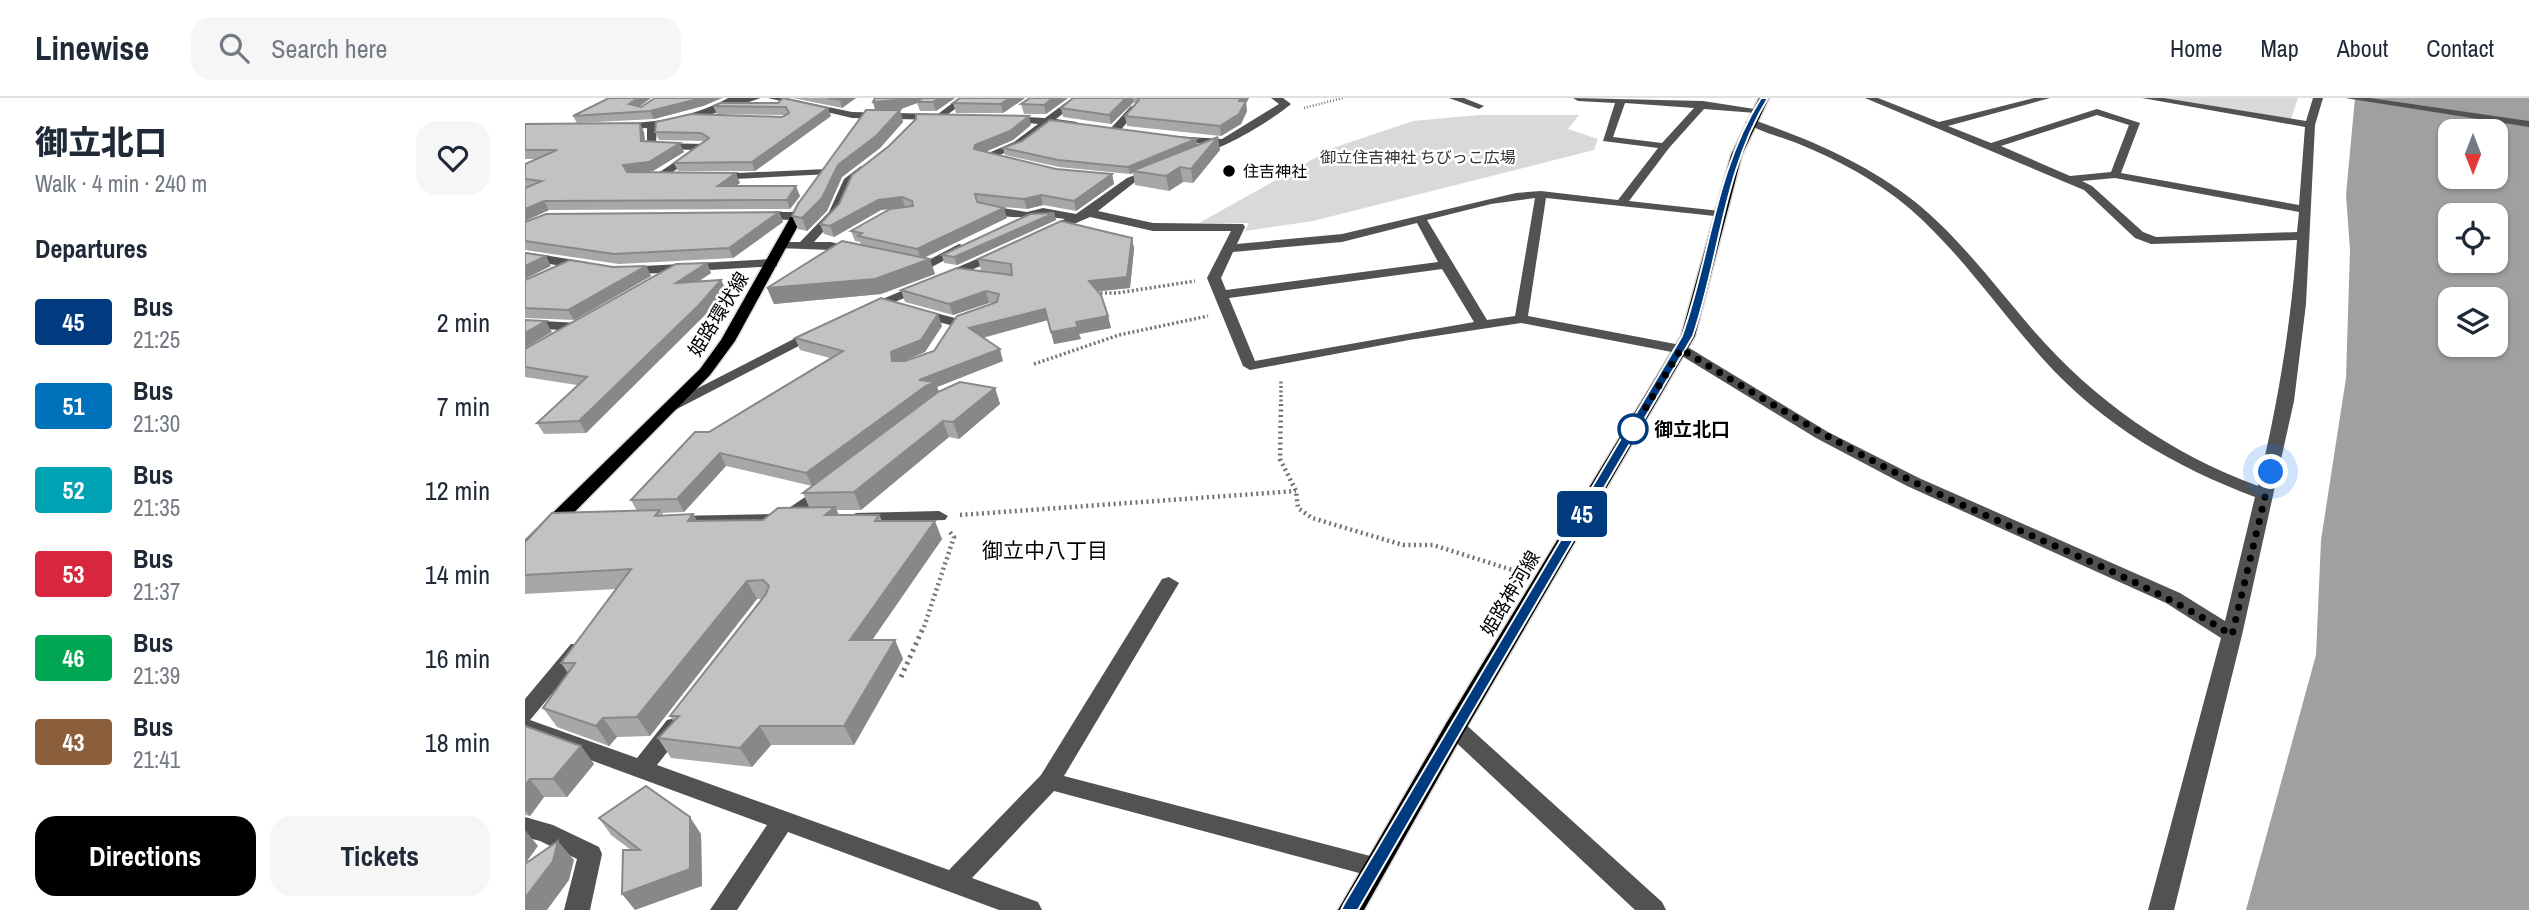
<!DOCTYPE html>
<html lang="en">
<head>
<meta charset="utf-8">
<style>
	:root { --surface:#fff; --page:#f6f6f7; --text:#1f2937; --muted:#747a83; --line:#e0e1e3; --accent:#000 }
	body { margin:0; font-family:"Archivo Narrow","Noto Sans JP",sans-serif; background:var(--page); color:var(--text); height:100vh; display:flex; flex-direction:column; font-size:26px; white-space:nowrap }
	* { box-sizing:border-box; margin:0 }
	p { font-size:23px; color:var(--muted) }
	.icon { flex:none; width:38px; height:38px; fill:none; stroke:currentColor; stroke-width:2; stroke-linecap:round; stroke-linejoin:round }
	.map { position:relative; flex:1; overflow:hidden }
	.sheet { display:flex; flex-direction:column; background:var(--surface); width:525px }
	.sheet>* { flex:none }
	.badge { padding:0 14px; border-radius:5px; font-size:24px; line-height:46px }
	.needle { width:46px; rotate:180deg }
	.controls { position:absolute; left:1913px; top:21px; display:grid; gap:14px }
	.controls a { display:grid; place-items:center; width:70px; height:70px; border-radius:14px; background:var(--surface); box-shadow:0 2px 5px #0004; font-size:35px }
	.you { position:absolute; width:35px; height:35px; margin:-18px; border:5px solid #fff; border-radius:50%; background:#1a73e8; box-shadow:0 0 0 10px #1a73e833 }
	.map>.badge { position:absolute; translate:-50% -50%; box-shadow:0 0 0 4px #fff }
	h2 { padding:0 35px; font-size:26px; line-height:63px }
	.round { display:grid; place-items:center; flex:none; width:74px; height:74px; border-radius:21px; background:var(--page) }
	.overview { display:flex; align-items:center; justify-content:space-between; height:119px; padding:0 35px }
	h1 { font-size:33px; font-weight:800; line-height:52px }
	.button { display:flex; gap:14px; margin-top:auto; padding:14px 35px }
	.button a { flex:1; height:80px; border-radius:21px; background:var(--accent); color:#fff; font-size:28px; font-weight:800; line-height:80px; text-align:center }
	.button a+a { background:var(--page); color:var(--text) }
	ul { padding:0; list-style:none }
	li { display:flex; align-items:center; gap:21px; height:84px; padding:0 35px }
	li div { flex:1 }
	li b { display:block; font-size:26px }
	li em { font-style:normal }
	li .badge { min-width:77px; font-weight:700; text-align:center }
	header { display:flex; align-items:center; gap:42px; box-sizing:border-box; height:98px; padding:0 35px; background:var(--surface); border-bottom:2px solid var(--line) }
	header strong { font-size:33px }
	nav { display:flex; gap:38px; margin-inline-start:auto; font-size:24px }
	.search { width:490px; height:63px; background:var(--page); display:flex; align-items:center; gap:18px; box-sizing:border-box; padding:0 24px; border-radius:21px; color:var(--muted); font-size:26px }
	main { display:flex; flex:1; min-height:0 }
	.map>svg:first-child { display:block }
	.green { fill:#d9d9d9 }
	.water { fill:#a0a0a0; fill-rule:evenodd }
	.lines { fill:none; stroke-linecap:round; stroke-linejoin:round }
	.major-casing { stroke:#dbdbdb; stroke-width:3 }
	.path-far3 { stroke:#747474; stroke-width:2.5; stroke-dasharray:1 2; stroke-linecap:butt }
	.path-far2 { stroke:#747474; stroke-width:3.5; stroke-dasharray:2 2.5; stroke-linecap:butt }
	.path-far1 { stroke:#747474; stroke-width:4.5; stroke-dasharray:2 3.5; stroke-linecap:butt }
	.path { stroke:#747474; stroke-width:5; stroke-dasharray:2.5 4.5; stroke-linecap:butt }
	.minor { fill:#525252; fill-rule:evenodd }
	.major { fill:#000; fill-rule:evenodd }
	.wall { fill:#a7a7a7; fill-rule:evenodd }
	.shaded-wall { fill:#888 }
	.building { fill:#c2c2c2; stroke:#888; stroke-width:2 }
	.line { fill:#003b80; stroke:#fff; stroke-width:2 }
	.walk { stroke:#000; stroke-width:7; stroke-dasharray:0 12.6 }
	.poi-dot { fill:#000; stroke:#fff; stroke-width:2.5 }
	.stop-dot { fill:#fff; stroke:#003b80; stroke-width:3.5 }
	.labels { text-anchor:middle; stroke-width:5; stroke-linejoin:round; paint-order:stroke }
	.far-park-label { font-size:16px; fill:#303030; stroke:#fff }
	.far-poi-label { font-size:16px; fill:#000; stroke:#fff; text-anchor:start }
	.street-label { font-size:19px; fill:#000; stroke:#fff }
	.stop-label { font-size:19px; font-weight:bold; fill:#000; stroke:#fff; text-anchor:start }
	.neighbourhood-label { font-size:21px; fill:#000; stroke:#fff }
</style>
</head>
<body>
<header>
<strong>Linewise</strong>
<div class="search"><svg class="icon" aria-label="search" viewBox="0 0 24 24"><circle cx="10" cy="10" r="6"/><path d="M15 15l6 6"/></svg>Search here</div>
<nav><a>Home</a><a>Map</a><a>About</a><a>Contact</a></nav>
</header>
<main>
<section class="sheet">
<div class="overview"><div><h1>御立北口</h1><p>Walk · 4 min · 240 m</p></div><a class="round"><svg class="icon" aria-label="heart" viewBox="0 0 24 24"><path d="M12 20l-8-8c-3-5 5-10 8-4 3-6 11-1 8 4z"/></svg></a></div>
<h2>Departures</h2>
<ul>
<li><span class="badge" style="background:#003b80;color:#fff">45</span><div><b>Bus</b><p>21:25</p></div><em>2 min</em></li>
<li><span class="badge" style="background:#0072bc;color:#fff">51</span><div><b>Bus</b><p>21:30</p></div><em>7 min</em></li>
<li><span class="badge" style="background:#00a3b4;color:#fff">52</span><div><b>Bus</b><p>21:35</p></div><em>12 min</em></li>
<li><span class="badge" style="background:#d7263d;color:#fff">53</span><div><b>Bus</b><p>21:37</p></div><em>14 min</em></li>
<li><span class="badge" style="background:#00a651;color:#fff">46</span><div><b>Bus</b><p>21:39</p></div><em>16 min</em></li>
<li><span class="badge" style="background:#8b5e3c;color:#fff">43</span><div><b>Bus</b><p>21:41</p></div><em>18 min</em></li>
</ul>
<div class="button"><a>Directions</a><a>Tickets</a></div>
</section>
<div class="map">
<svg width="2004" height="812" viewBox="0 0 2004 812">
	<rect width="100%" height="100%" fill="#fff"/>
	<g class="green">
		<polygon points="1639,0 1773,0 1766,21"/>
		<polygon points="954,17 1054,17 1043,31 1073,41 1069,52 788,123 720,133 724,125 674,125 808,50 888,23"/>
	</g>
	<path class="water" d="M1830,0H2004V812H1721L1791,557L1796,442L1821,280L1825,152L1821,97ZM1925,33H1970V79H1925ZM1925,117H1970V163H1925ZM1925,201H1970V247H1925Z"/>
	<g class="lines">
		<g class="major-casing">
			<g id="major">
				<polygon points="1234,0 1244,0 1217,57 1170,238 938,636 839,812 813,812 922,624 1156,238 1206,57"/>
				<polygon points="280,101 286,104 210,243 185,277 7,457 0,459 0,442 175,271 196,242 274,104"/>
			</g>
		</g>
		<polyline class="path-far3" points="779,10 818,0"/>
		<g class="path-far2">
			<polyline points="571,195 592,195 670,183"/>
			<polyline points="509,266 594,237 683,218"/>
			<polyline points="756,308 756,281"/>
		</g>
		<g class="path-far1">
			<polyline points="756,306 755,361 771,393 773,410 787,420 878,447 908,447 997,475"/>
			<polyline points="435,417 771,393"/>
			<polyline points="399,529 429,439 424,433"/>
		</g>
		<polyline class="path" points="376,579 399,528"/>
		<g class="minor">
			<path d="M203,0H236L172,21L132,29L131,45L180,46L185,49L137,81L127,79L168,52L122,50V30L94,32L89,29L94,26C132,24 169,19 203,0Z"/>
			<polygon points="243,0 261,0 327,14 413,16 434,0 445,0 415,22 327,20"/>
			<polygon points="547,0 558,0 531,21 552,24 552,28 524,27 497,48 472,58 476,59 476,63 454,59 489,44 513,26 482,23 479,22 479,18 520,20"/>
			<path d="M746,0H758L766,6C753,18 682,63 669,54L684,46L649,44L644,41L649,38L697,41L754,6Z"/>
			<polygon points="924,0 939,0 959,8 954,11"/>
			<path d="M1048,0L1178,3L1236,12L1231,15L1179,11L1144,50L1104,103L1195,113L1201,117L1199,119L1021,100L1003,218L1161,248L1303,334L1394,380L1655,495L1700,523L1730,399C1650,369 1576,326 1518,261C1473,211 1435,154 1384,110C1351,82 1313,62 1274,46C1257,39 1234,34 1220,24L1229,22C1286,42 1341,65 1389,103C1435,140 1470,188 1508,232C1570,303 1644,355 1733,388C1753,305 1766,227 1772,142L1626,146L1610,140L1559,92L1340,0H1353L1414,24L1509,0H1525L1423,28L1466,45L1572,11L1615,25L1596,75L1774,107L1780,29L1617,0H1639L1781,23L1788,0H1798L1790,27L1781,206L1769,303L1717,537L1649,812H1623L1696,540L1641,505L1382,388L1291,340L1152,255L996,225L884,242L725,272L718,268L682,180L706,133H628L565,119L521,138L517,137V131L540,121C516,117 473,124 453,110L459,107L502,114L518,110L551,116L602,80L629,70L633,71V75L610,84L573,113L628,125L718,126L720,129L712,146L817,136L991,95L1016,93L1093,102L1133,50L1078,43L1090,5L1053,3ZM1100,5L1169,10L1137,45L1088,39ZM1572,17L1604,27L1586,74L1545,78L1476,48ZM1590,80L1774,114L1772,134L1631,139L1618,134L1567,88L1557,83ZM1010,100L990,218L962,222L902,122L966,106ZM892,125L913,164L701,192L696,180L708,154L817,144ZM917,171L949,224L730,263L704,200Z"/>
			<polygon points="1820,0 1845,0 2004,23 2004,29"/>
			<polygon points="606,8 614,10 594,34 586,34 586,30"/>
			<polygon points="336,68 345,70 328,85 315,115 289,144 306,144 333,151 333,157 306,152 252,150 252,144 275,144 304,114 319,81"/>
			<polygon points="301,71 306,74 305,76 191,82 185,79 191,76"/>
			<polygon points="232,114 270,114 276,118 270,122 228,121 228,115"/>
			<polygon points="434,146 444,149 405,170 394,167"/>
			<polygon points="473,152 477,153 477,159 346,214 336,214 334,211"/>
			<polygon points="0,154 62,164 68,168 62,172 0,162"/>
			<polygon points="247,161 252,162 252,168 100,177 94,173 100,169"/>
			<polygon points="391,210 434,221 436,224 429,228 386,217 384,214"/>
			<polygon points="0,222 53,225 60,229 53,233 0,230"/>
			<polygon points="290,230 295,231 295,237 150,312 138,312 136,309"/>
			<polygon points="301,385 307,386 310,390 307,394 267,425 261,426 149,428 140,423 149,418 255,416"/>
			<polygon points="414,413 423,418 420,422 331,425 322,420 331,415"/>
			<polygon points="644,479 654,485 539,678 849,759 858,762 861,769 858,776 849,779 529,693 447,780 513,804 517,812 474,812 263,734 212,812 185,812 242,727 0,638 0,601 46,546 60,546 63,551 60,556 5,622 112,660 142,622 150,620 158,622 161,628 158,634 132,667 424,772 516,677 637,481"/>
			<polygon points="930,622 938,624 1137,804 1141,812 1110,812 922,636 919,630 922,624"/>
			<polygon points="0,719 28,727 74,749 77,756 65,812 39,812 52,761 15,743 0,739"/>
		</g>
		<use href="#major" class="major"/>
	</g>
	<g class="wall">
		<polygon points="126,0 115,8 116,9 130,0 197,0 178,8 129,21 52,25 48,18"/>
		<polygon points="268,0 331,0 317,10"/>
		<polygon points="430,0 411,13 395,13 392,5 376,11 368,12 375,12 378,24 355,50 317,79 302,113 282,133 273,131 267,118 350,12 348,4"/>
		<polygon points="500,0 478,15 431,15 428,5"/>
		<polygon points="543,0 521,16 499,16 496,6"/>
		<polygon points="548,0 724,0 721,5 722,13 716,26 696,38 602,28 600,18 611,6 609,4 586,26 538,19 536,10"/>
		<polygon points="253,5 306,18 230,73 153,73 149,65 179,43 134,42 130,34 257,19 260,17 192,16 188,8"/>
		<polygon points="0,26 119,34 120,43 159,54 128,73 120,74 215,85 209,88 275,98 265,111 24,112 0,123 0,66 11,61 0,61"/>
		<polygon points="506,27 488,42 460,54 531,71 587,76 589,86 551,113 518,107 502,111 467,108 482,120 399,160 410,176 356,196 249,206 242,190 336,147 335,144 330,143 326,133 373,110 356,112 309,139 299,136 295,126"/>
		<polygon points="671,41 672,47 695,52 668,85 658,84 644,93 610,87 608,75 605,76 534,69 480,57 478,50"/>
		<polygon points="254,114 258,124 208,160 94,166 0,152 0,124"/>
		<polygon points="529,115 531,122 432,167 419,165 417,157"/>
		<path d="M607,140L609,151L605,190L573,193L583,218L586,230L554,236L556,241L529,246L523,222L458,240L478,263L412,289L414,293L470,290L475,306L434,341L424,339L336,412H312L314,417H354L357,423L417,441L347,542H370L378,561L329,647H246L227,669L146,660L133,640L149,624L145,618L236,501H232L125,638L92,639L84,648L32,629L18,610L43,575L36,565L91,491L0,496V444L112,413L106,402L184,334L305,260L275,252L270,240L417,228L400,254L377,263H380L409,253L468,205H464L428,217L380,204L376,192L479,176L456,172L453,161ZM201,368L287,388L278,395L284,409L238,422L172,423L168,416L138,417L137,415L159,414Z"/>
		<polygon points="182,165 186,175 174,183 196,182 201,192 179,218 61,335 19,336 12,325 52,287 0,279 0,251"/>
		<polygon points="121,168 126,178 49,222 0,220 0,182 88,169"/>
		<polygon points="0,628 56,648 69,666 42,699 19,699 5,718 0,717"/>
		<polygon points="74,720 176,736 177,788 106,752 86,737"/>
	</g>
	<g class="shaded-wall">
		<polygon points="113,0 126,0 108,13 104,6"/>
		<polygon points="177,0 197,0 178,8 129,21 125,13"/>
		<polygon points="318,0 331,0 317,10 315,2"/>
		<polygon points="377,0 404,0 392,4 392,5 376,11 351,14 348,4"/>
		<polygon points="414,0 430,0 411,13 408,4"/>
		<polygon points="484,0 500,0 478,15 476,6"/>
		<polygon points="528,0 543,0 521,16 519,7"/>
		<polygon points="601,0 608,0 609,4 586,26 584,17"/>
		<polygon points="716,0 724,0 721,5 722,13 716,26 696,38 695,28"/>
		<polygon points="303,10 306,18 230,73 227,64"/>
		<polygon points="375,12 378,24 355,50 317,79 302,113 282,133 277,120 313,67"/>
		<polygon points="504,18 506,27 488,42 453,57 449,51 450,47"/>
		<polygon points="115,25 119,34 120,52 116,43"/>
		<polygon points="693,39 695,52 668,85 666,71"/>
		<polygon points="671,41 672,48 607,73 608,75 605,76 603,69"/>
		<polygon points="155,45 159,54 128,73 103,77 98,67"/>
		<polygon points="655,69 658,84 644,93 641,78"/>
		<polygon points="211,75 215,85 197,98 193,88"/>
		<polygon points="587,76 589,86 551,113 549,103"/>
		<polygon points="271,88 275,98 265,111 262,102"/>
		<polygon points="516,97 518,107 502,111 499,101"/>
		<polygon points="377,99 380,109 356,112 309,139 305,128 353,102"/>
		<polygon points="19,103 24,112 0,123 0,111"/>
		<polygon points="479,110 482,120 396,161 392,151"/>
		<polygon points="254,114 258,124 208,160 204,150"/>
		<polygon points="529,115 531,122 432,167 429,159"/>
		<polygon points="607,140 609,151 605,190 567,194 564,183"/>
		<polygon points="21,158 26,168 0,181 0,168"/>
		<polygon points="405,161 410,176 356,196 249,206 242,190"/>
		<polygon points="182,165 186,175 156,195 151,185"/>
		<polygon points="121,168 126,178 49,222 43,212"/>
		<polygon points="196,182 201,192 179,218 61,335 54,323"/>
		<polygon points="461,193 464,205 428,217 424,206"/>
		<polygon points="520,211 523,222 448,242 444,230"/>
		<polygon points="413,216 417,228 400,254 371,266 367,263 366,254"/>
		<polygon points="583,218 586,230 554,236 556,241 529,246 526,234 551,224"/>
		<polygon points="21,223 27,234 0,250 0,235"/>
		<polygon points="475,251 478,263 412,289 415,296 287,388 281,375 394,282"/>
		<polygon points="470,290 475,306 434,341 428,324"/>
		<polygon points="418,323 424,339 336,412 329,394"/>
		<polygon points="195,355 201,368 159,414 152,401"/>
		<polygon points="310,409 318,427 300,417"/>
		<polygon points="168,416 178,434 163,423"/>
		<polygon points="410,423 417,441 334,561 325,542"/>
		<polygon points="222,483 232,501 125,638 112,619"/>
		<polygon points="370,542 378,561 329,647 319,628"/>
		<polygon points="78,620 92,639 84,648 71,628"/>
		<polygon points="235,628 246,647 227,669 215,650"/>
		<polygon points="56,648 69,666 42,699 28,681"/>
		<polygon points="5,681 19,699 5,718 0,712 0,687"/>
		<polygon points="165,719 176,736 177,788 110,812 97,796"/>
		<polygon points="0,732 13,748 0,766"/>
		<polygon points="33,743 49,762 44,782 22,812 0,812 0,800"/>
	</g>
	<g class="building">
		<polygon points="84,0 113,0 104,6 116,9 130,0 177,0 125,13 48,18"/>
		<polygon points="258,0 303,10 227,64 149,65 184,40 176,35 130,34 131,24 166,16 257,19 264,15 261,9 188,8 196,5 253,5"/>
		<polygon points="303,0 318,0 315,2"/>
		<polygon points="350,0 377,0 373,2 348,4"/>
		<polygon points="398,0 414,0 408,4 392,4"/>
		<polygon points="435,0 484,0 476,6 428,5"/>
		<polygon points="505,0 528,0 519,7 496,6"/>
		<polygon points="548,0 601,0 584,17 536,10"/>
		<polygon points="612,0 716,0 714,3 721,3 714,16 695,28 600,18 614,2"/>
		<polygon points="341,12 375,12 351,38 313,67 297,100 277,120 267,118 273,106"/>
		<polygon points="391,16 504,18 485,33 450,47 449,51 531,71 587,76 549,103 516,97 499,101 450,96 452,104 479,110 392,151 333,138 337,135 326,133 365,111 388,108 387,103 377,99 353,102 305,128 295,126 314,106 327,77 364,48 391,21"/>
		<polygon points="525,22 671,41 603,69 533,62 478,50 497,43"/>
		<polygon points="115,25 116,43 155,45 124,64 98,67 102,74 211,75 193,88 271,88 262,102 19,103 0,111 0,90 17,83 0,81 0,66 32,52 0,52 0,26"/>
		<polygon points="693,39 666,71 655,69 641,78 607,73"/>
		<polygon points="254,114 204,150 89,156 0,143 0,124 21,116"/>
		<polygon points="529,115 429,159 417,157 505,116"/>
		<polygon points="536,123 607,140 602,179 564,183 576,197 583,218 551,224 553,229 526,234 520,211 444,230 475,251 394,282 411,284 401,288 281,375 195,355 152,401 106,402 170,334 184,334 318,253 270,240 356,200 413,216 396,242 366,254 367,263 380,263 409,253 432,218 472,204 474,196 461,193 424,206 376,192 432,170 487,177 486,166 453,161"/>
		<polygon points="317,143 405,161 350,181 242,190"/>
		<polygon points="0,155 21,158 0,168"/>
		<polygon points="45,162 88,169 121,168 43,212 0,210 0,182"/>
		<polygon points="182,165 151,185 196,182 174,207 54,323 12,325 62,279 0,269 0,251 151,166"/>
		<polygon points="0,222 21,223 0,235"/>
		<polygon points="435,284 470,290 428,324 418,323 329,394 278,395 413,294"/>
		<polygon points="310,409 300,417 354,417 350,423 410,423 325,542 370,542 319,628 235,628 215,650 133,640 154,618 145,618 241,496 244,488 238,482 222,483 112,619 78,620 71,628 18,610 50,565 36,565 106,471 0,477 0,444 27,415 135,412 130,418 168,416 163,423 238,422 253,410"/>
		<polygon points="0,628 56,648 28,681 5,681 0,687"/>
		<polygon points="121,688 165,719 165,771 97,796 98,752 115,752 74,720"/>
		<polygon points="33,743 28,763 0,800 0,766"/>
	</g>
	<path class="line" d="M1236,0H1243C1198,74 1195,158 1168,238L936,634L833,812H816L819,806L1157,238C1186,156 1189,75 1236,0Z"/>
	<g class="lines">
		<path class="walk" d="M1108,331L1156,251C1231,297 1307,343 1387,383C1494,436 1605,474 1707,537L1746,374"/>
	</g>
	<circle class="poi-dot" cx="704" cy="73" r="7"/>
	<circle class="stop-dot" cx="1108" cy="331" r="14"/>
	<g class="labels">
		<g class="far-park-label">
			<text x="893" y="65">御立住吉神社 ちびっこ広場</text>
		</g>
		<g class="far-poi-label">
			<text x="718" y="79">住吉神社</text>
		</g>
		<g class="street-label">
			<text transform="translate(193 216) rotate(-58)" y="7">姫路環状線</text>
			<text transform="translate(985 495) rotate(-59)" y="7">姫路神河線</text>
		</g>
		<g class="stop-label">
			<text x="1129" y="338">御立北口</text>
		</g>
		<g class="neighbourhood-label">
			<text x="520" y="460">御立中八丁目</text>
		</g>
	</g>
</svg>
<div class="controls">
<a><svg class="needle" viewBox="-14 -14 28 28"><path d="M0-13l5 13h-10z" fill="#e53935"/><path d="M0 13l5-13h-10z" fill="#747a83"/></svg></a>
<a><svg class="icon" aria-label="locate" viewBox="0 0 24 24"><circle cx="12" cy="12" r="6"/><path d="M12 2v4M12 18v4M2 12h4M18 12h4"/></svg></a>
<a><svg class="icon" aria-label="layers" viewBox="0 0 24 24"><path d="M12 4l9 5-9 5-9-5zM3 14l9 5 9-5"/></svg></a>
</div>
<div class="you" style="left:1746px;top:374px"></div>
<b class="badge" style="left:1057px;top:416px;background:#003b80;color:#fff">45</b>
</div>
</main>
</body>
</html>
